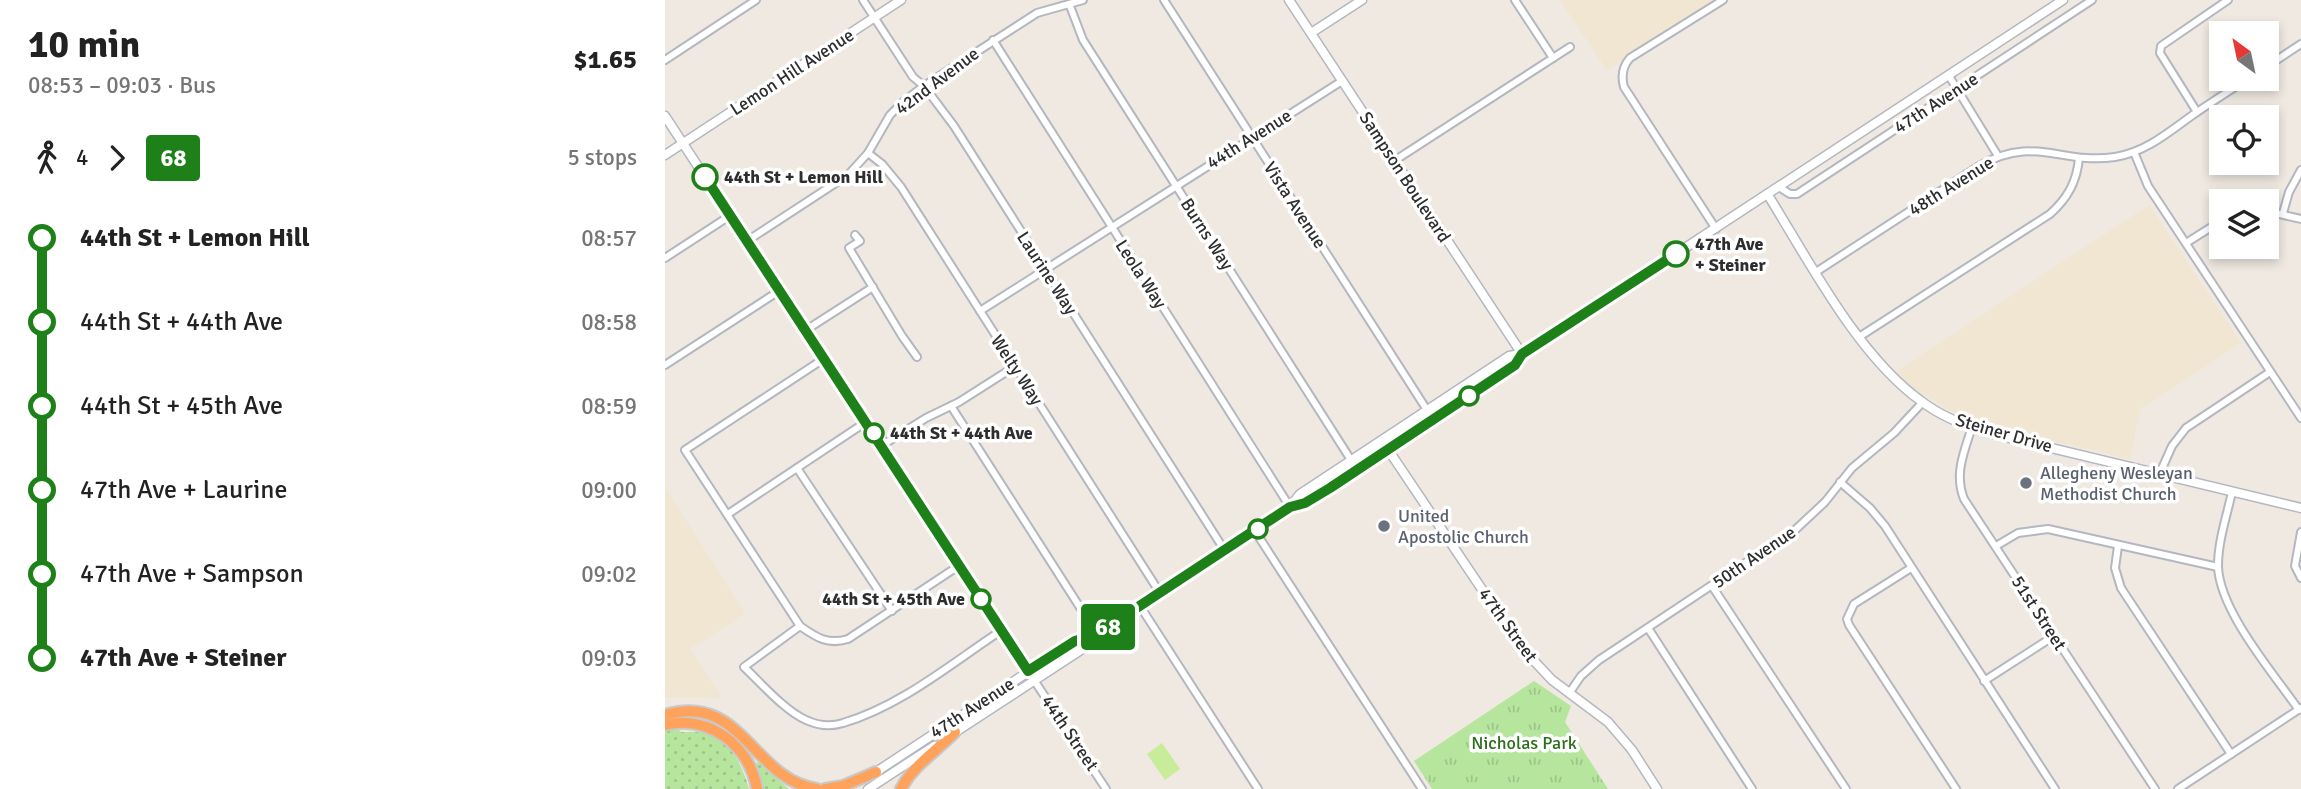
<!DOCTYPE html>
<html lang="en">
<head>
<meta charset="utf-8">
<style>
	:root { --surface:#fff; --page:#f6f6f6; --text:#222; --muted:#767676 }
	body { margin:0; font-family:Signika,sans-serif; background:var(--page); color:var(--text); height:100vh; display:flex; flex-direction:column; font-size:26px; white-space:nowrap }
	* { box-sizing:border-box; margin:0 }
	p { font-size:23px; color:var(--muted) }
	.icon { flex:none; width:38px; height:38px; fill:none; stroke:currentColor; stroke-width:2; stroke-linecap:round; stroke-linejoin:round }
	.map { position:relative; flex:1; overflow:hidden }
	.sheet { display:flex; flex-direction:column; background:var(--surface); width:665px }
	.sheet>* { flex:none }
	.badge { padding:0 14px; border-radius:5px; font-size:24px; line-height:46px }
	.needle { width:46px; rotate:327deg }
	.fabs { position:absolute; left:1544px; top:21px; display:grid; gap:14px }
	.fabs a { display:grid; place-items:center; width:70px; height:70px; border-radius:0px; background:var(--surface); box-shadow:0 4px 10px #0003; font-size:35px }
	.map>.badge { position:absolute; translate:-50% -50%; box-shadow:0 0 0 4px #fff }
	.legs { display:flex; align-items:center; gap:10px; height:77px; padding:0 28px; font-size:23px }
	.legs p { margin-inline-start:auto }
	.headline { display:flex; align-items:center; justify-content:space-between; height:119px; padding:0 28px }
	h1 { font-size:38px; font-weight:700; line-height:52px }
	ul { padding:0 28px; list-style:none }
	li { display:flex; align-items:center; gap:24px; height:84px; font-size:26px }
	li i { display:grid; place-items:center; width:10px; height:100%; margin:0 9px; background:currentColor }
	li i::after { content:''; width:18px; height:18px; margin:-9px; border:5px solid; border-radius:50%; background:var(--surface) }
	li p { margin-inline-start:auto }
	li:first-child i { background:linear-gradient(#0000 50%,currentColor 0) }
	li:last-child i { background:linear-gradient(currentColor 50%,#0000 0) }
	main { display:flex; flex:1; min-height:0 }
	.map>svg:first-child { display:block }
	.education { fill:#f0e6d1 }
	.grass { fill:url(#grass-dots) }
	.park { fill:url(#park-tufts) }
	.pitch { fill:#c9ec9a }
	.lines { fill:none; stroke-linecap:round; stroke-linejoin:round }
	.street-casing { stroke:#b4b7c1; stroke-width:10 }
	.secondary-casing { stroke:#b4b7c1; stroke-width:11 }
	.highway-casing { stroke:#c9c9c9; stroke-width:14 }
	.street { stroke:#fff; stroke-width:6 }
	.secondary { stroke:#fff; stroke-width:8 }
	.highway { stroke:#ffa35c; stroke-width:10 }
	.line-1-casing { stroke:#fff; stroke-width:16 }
	.line-1 { stroke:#1e8019; stroke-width:10 }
	.stop-1-dot { fill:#fff; stroke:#1e8019; stroke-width:3.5 }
	.worship-dot { fill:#6b7280; stroke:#fff; stroke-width:2.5 }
	.labels { text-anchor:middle; stroke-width:7; stroke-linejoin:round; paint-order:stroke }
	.street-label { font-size:18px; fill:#2e2e2e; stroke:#fff }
	.stop-label { font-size:18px; font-weight:bold; fill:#2e2e2e; stroke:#fff; text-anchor:start }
	.worship-label { font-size:18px; fill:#5b616d; stroke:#fff; text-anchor:start }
	.park-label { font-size:18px; fill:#2c6e1b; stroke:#fff }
</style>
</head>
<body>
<main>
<section class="sheet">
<div class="headline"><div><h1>10 min</h1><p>08:53 – 09:03 · Bus</p></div><b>$1.65</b></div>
<div class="legs"><svg class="icon" aria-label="walk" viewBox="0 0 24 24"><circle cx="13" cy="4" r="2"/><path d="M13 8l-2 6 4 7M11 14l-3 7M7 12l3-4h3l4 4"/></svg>4<svg class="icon" aria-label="forward" viewBox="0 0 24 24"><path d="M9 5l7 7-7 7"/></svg><b class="badge" style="background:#1e8019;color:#fff">68</b><p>5 stops</p></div>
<ul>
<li><i style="color:#1e8019"></i><b>44th St + Lemon Hill</b><p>08:57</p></li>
<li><i style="color:#1e8019"></i><span>44th St + 44th Ave</span><p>08:58</p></li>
<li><i style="color:#1e8019"></i><span>44th St + 45th Ave</span><p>08:59</p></li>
<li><i style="color:#1e8019"></i><span>47th Ave + Laurine</span><p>09:00</p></li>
<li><i style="color:#1e8019"></i><span>47th Ave + Sampson</span><p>09:02</p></li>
<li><i style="color:#1e8019"></i><b>47th Ave + Steiner</b><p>09:03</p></li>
</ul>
</section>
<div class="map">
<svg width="1636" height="789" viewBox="0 0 1636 789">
	<defs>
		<pattern id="grass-dots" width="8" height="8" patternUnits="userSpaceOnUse" patternTransform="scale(1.75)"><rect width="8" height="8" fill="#b6e59e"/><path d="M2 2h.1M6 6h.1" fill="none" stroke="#9dc588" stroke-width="1.8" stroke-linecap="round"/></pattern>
		<pattern id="park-tufts" width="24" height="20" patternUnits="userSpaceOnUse" patternTransform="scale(1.75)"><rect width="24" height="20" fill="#b6e59e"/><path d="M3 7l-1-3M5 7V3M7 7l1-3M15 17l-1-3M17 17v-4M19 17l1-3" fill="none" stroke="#9dc588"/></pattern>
	</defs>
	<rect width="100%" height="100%" fill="#efe9e1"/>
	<g class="education">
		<polygon points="895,0 1055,0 942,70"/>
		<polygon points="1484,205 1576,343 1475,409 1465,459 1318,425 1298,418 1250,389 1231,372"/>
		<polygon points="0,487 80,614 25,649 57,698 0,697"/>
	</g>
	<g class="grass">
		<path d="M12,728L16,732C24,732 35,731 43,733C65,738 79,770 84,789H0V730Z"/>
		<polygon points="93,762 124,789 95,789 88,766"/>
	</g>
	<polygon class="park" points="869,681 906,706 900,722 943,789 767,789 749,761"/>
	<polygon class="pitch" points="497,743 515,769 500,780 482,754"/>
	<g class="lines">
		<g class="street-casing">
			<g id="street">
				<polyline points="198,0 248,77 259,86 289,126 560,551"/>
				<polyline points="499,0 762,410"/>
				<polyline points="850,0 888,58"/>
				<polyline points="405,6 418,40 686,460"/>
				<polyline points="328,40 625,507"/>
				<polyline points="0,60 91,0"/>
				<polyline points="1601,67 1636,44"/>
				<polyline points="1284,76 1333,156"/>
				<polyline points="1532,112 1495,53 1496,46 1563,0"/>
				<polyline points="1469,152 1483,186 1636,418"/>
				<polyline points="203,153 217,164 236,187 495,593"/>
				<polyline points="729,161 905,47"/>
				<polyline points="1114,187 1125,194 1132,194 1427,0"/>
				<polyline points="1601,211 1636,219"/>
				<polyline points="1618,213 1624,192 1636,170"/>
				<path d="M1051,229L959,87C956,76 957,67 965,58L1058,0"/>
				<polyline points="190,235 195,241 184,248 237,336 252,357"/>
				<polyline points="82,241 183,175 203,153 225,115 238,102 259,86 372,13 418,0"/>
				<polyline points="1521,243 1556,221"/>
				<polyline points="0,258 66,215"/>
				<path d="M1151,272L1314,166C1369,134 1396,165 1450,157C1481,152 1504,132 1529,114C1547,102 1565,90 1583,79"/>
				<polyline points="315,311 677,81"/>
				<polyline points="141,330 208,287"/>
				<path d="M1194,337L1385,214C1403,198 1412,181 1414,158"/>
				<path d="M160,358L20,450L135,626C152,638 163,645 183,639L295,565"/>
				<polyline points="0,365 114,291"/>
				<polyline points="286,406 432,634"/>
				<path d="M1307,427C1299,452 1289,474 1299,499L1490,789"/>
				<polyline points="216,446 261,418 294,402 349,367"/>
				<polyline points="132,468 227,611"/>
				<polyline points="1495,473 1507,446 1521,428 1605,372"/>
				<polyline points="1175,482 1205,508 1220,526 1390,789"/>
				<path d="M1567,492C1562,515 1553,541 1553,566C1554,610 1608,673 1634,710"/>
				<polyline points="63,514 201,422"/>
				<polyline points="590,531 757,789"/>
				<polyline points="1636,532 1630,566 1636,578"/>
				<polyline points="1331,546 1353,533 1383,529 1553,567"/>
				<polyline points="1453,546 1450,568 1456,588 1566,754"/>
				<polyline points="1246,568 1189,604 1182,619 1184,625 1291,789"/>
				<polyline points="1047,586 1181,789"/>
				<polyline points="475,606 593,789"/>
				<path d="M135,626L79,667C96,683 120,711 141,720C152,725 166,727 178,723C236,706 287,663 337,630"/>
				<polyline points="983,628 1087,789"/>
				<polyline points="363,671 441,789"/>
				<polyline points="1319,681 1389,636"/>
				<polyline points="905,692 916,676 934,660 1130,530 1160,502 1187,468 1229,433 1257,403"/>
				<polyline points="1513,789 1636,708"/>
			</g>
		</g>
		<g class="secondary-casing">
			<g id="secondary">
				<polyline points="624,0 857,354"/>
				<polyline points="646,33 697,0"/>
				<polyline points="0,116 363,671"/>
				<polyline points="0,155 236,0"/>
				<path d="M1103,195C1144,261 1193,356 1256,401C1277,417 1300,426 1324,433L1636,508"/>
				<polyline points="720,445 855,646 887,680 943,722 967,750 992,789"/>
				<polyline points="646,495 678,472"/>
				<polyline points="625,507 635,494 844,356 857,354 898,328 1398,0"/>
				<polyline points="286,735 416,650 432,634 625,507 640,503 665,487 829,379 850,365 857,354"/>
				<polyline points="208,774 410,641 428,635"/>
				<polyline points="203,789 269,746"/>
			</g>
		</g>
		<g class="highway-casing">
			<g id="highway">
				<path d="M0,715C77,692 88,780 152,789"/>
				<path d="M0,725C44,714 85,746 92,789"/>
				<polyline points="160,789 178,786 211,772"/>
				<path d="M236,789C248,765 272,751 290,732"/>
			</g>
		</g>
		<use href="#street" class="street"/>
		<use href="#secondary" class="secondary"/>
		<use href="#highway" class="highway"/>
	</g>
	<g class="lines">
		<g class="line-1-casing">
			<polyline id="line-1" points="40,177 363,671 410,641 432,634 625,507 640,503 665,488 850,365 857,354 1011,254"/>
		</g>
		<use href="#line-1" class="line-1"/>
	</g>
	<g class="stop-1-dot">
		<circle cx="40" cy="177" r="12"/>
		<circle cx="1011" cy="254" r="12"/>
		<circle cx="804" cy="396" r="9"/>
		<circle cx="209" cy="433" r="9"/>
		<circle cx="593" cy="529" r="9"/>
		<circle cx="316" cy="599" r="9"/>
	</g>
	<g class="worship-dot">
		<circle cx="1361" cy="483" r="7"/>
		<circle cx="719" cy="526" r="7"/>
	</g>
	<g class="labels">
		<g class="street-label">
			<text transform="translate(127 72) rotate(-33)" y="6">Lemon Hill Avenue</text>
			<text transform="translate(272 81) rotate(-37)" y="6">42nd Avenue</text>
			<text transform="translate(1271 103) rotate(-33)" y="6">47th Avenue</text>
			<text transform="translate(584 139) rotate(-32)" y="6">44th Avenue</text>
			<text transform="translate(740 177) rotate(57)" y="6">Sampson Boulevard</text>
			<text transform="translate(1286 186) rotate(-32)" y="6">48th Avenue</text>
			<text transform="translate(630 205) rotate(57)" y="6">Vista Avenue</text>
			<text transform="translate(542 234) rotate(57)" y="6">Burns Way</text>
			<text transform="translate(382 273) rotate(57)" y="6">Laurine Way</text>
			<text transform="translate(476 274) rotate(57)" y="6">Leola Way</text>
			<text transform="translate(352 370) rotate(57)" y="6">Welty Way</text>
			<text transform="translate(1339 433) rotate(16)" y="6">Steiner Drive</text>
			<text transform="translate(1089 557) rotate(-34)" y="6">50th Avenue</text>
			<text transform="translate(1374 613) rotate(57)" y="6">51st Street</text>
			<text transform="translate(843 625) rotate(54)" y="6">47th Street</text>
			<text transform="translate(307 708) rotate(-33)" y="6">47th Avenue</text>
			<text transform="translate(405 733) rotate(56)" y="6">44th Street</text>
		</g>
		<g class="stop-label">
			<text x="59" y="183">44th St + Lemon Hill</text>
			<text x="1030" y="250">47th Ave<tspan x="1030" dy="21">+ Steiner</tspan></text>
			<text x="225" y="439">44th St + 44th Ave</text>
			<text x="300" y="605" text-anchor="end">44th St + 45th Ave</text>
		</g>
		<g class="worship-label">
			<text x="1375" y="479">Allegheny Wesleyan<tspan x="1375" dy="21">Methodist Church</tspan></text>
			<text x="733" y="522">United<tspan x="733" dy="21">Apostolic Church</tspan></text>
		</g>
		<g class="park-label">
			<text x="859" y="749">Nicholas Park</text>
		</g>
	</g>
</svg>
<div class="fabs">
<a><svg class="needle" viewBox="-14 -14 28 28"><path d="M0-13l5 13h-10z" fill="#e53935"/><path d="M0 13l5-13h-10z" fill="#767676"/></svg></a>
<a><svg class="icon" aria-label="locate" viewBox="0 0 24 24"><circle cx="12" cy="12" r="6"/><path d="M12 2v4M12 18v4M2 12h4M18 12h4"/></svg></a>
<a><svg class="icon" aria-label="layers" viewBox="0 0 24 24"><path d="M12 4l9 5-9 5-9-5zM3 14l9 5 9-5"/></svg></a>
</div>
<b class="badge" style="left:443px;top:627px;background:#1e8019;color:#fff">68</b>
</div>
</main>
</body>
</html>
